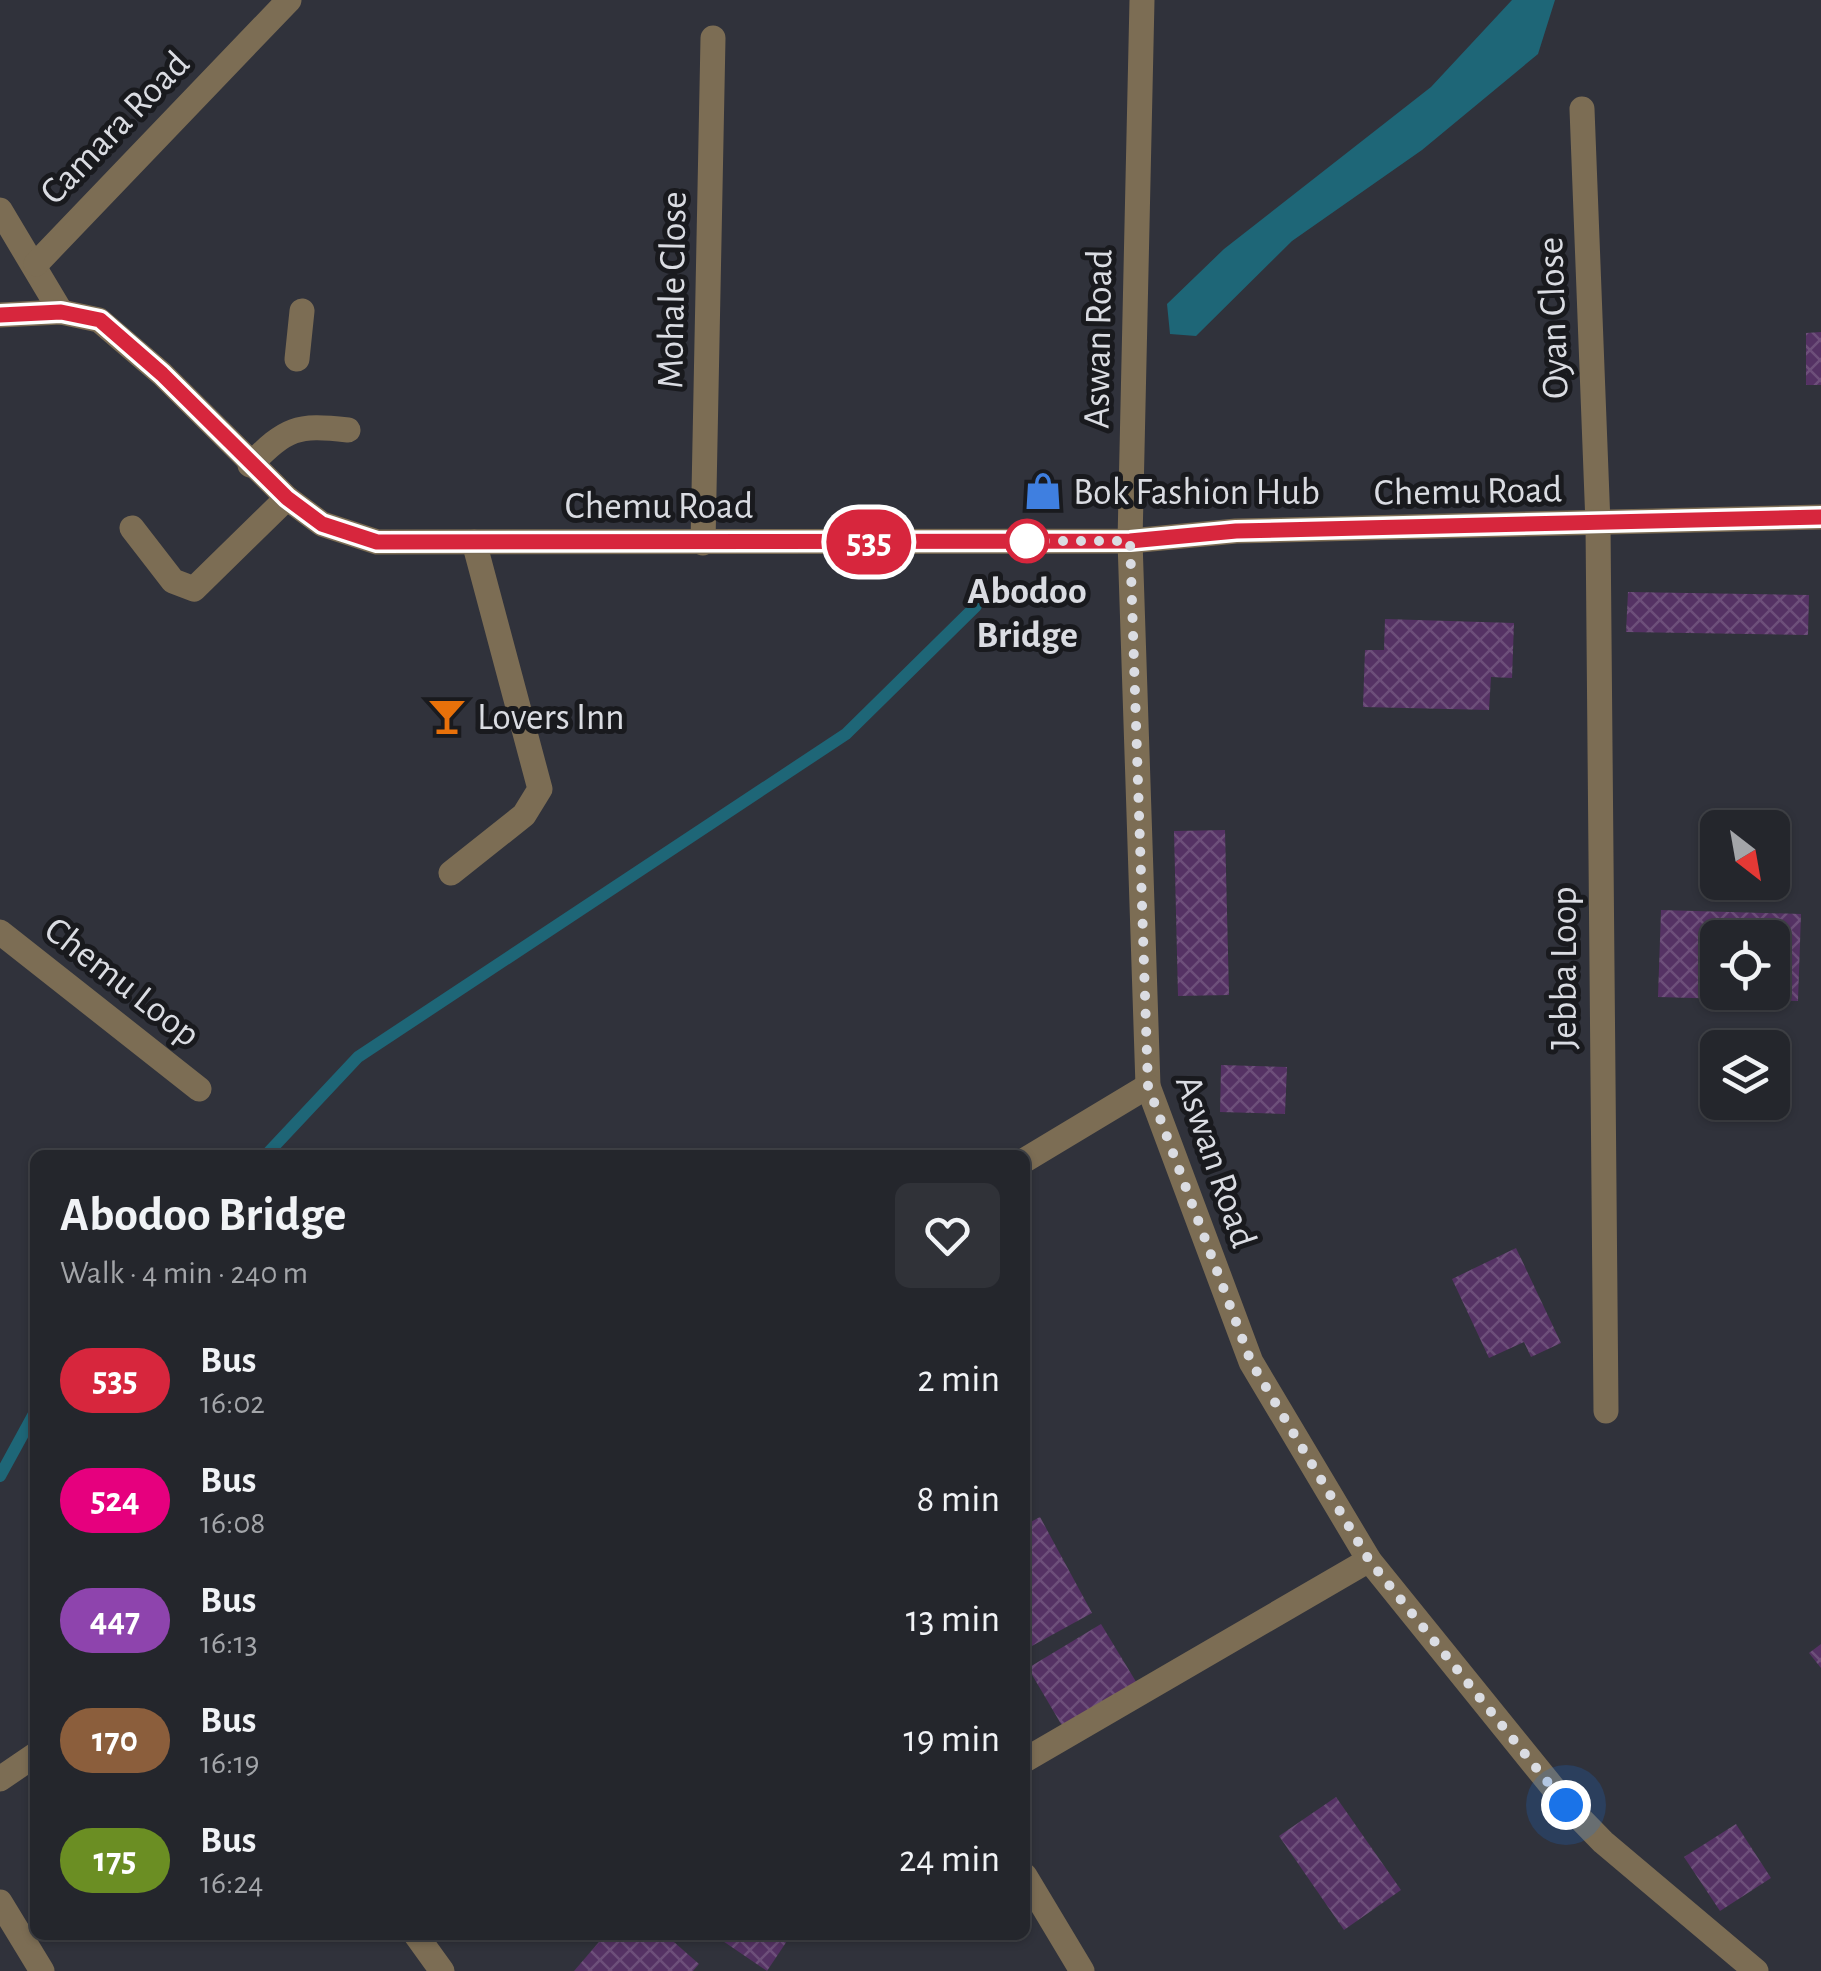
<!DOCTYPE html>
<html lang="en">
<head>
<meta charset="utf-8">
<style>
	:root { --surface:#24262c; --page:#303238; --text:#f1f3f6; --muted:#a3a5a9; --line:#414348 }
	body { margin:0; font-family:"Alegreya Sans",sans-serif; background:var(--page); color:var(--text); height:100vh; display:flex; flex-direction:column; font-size:38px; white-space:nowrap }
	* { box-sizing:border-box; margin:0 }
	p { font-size:32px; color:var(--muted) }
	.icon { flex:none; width:55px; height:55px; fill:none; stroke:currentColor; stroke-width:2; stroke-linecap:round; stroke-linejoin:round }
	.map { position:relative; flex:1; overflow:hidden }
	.side { position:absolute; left:30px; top:1150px; width:1000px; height:790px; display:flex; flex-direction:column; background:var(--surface); border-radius:15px; box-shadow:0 2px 8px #0004,0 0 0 2px var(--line) }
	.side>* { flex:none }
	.badge { padding:0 20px; border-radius:32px; font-size:35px; line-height:65px }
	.needle { width:65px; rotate:149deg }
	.fabs { position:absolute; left:1700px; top:810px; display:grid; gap:20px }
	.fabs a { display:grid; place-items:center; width:90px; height:90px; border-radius:15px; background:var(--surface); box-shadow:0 2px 8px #0004,0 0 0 2px var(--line); font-size:50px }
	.you { position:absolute; width:50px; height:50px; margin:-25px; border:8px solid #fff; border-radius:50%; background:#1a73e8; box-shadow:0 0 0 15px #1a73e833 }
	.map>.badge { position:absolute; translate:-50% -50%; box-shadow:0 0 0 5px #fff }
	.round { display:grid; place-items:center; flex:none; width:105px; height:105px; border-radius:15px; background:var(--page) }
	.headline { display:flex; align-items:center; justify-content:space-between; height:170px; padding:0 30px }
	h1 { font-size:48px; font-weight:700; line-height:75px }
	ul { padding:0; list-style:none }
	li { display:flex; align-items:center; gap:30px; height:120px; padding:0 30px }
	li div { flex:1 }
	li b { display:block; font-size:38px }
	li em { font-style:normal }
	li .badge { min-width:110px; font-weight:700; text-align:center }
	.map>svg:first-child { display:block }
	.water { fill:#1e6677 }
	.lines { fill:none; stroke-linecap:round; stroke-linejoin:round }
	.stream { stroke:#1e6677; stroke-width:12 }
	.building { fill:url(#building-cross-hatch); fill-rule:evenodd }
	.minor { stroke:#7c6d54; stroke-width:25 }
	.line-casing { stroke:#fff; stroke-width:22 }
	.line { stroke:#d7263d; stroke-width:15 }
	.walk { stroke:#dadce2; stroke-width:10; stroke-dasharray:0 18 }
	.stop-dot { fill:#fff; stroke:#d7263d; stroke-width:5 }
	.labels { text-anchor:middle; stroke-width:10; stroke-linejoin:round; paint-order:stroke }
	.street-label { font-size:38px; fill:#dadce2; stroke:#191a1e }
	.poi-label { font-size:38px; fill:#dadce2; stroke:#191a1e; text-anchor:start }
	.stop-label { font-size:38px; font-weight:bold; fill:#dadce2; stroke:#191a1e }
</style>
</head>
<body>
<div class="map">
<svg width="1821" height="1971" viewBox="0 0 1821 1971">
	<defs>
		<pattern id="building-cross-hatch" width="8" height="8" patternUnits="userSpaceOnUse" patternTransform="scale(2.5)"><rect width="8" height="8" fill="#553264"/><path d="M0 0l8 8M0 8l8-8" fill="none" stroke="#6d4f7a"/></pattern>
	</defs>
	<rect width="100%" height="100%" fill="#30323b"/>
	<polygon class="water" points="1512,0 1555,0 1538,54 1422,150 1292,241 1196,336 1170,334 1167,304 1224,249 1431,87"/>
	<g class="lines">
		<g class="stream">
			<polyline points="266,1155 358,1057 846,734 976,606"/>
			<polyline points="0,1476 35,1412"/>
		</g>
	</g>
	<g class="building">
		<polygon points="1821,332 1821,385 1806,385 1806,333"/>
		<polygon points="1628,592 1809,595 1808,635 1626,632"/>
		<polygon points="1385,619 1514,623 1512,678 1491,677 1489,710 1363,707 1365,650 1384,650"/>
		<polygon points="1225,830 1229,995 1178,996 1174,831"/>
		<path d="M1661,910L1801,914L1798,1001L1658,997ZM1718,938H1772V992H1718Z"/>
		<polygon points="1221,1065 1287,1067 1285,1114 1220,1112"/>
		<polygon points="1516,1248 1561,1343 1531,1357 1524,1342 1489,1358 1452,1279"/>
		<polygon points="1040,1517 1092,1613 1030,1647 1025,1637 1025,1525"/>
		<polygon points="1101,1624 1138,1685 1064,1729 1028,1668"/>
		<polygon points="1821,1644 1821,1668 1809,1653"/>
		<polygon points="1336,1797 1401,1890 1344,1930 1279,1836"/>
		<polygon points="1736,1824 1771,1878 1720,1911 1684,1857"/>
		<polygon points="605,1935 666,1935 699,1964 693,1971 574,1971"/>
		<polygon points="714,1935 791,1935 767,1971"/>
	</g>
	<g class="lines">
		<g class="minor">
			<polyline points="1142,0 1130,541 1148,1086 1251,1362 1369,1560 1567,1805 1603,1842 1756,1971"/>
			<polyline points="1582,109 1598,524 1606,1411"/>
			<polyline points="0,210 61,312"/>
			<polyline points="36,264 289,0"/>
			<polyline points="0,315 61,312 99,320 162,374 287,498 322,524 377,542 1130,541 1236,531 1821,517"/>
			<polyline points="297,359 302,311"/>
			<path d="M250,465C287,428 296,424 348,430"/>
			<polyline points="132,528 173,581 194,589 287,498"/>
			<polyline points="703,543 713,38"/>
			<polyline points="451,873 524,815 540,789 474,542"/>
			<polyline points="0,932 199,1089"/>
			<polyline points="1025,1160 1148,1086"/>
			<polyline points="1025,1760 1369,1560"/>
			<polyline points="0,1779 35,1755"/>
			<polyline points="1025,1876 1082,1971"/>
			<polyline points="0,1902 42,1971"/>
			<polyline points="416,1935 442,1971"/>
		</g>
	</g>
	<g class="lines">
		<g class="line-casing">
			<polyline id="line" points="0,315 61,312 100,320 162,374 287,498 322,524 377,542 1130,541 1236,531 1821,517"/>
		</g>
		<use href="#line" class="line"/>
		<polyline class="walk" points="1027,541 1130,541 1148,1086 1251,1362 1369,1560 1566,1805"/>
	</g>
	<defs>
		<g id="shop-bare" transform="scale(3)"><path d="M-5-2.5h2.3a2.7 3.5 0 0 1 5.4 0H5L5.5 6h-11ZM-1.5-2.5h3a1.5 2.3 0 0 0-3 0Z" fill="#3f7fe0" stroke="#191a1e" stroke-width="2.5" paint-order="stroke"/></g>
		<g id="bar-bare" transform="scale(3)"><path d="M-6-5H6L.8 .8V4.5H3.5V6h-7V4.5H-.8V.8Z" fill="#e8710a" stroke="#191a1e" stroke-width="2.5" paint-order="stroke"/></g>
	</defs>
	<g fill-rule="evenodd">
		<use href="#shop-bare" x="1043" y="491"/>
		<use href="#bar-bare" x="447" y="716"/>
	</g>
	<circle class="stop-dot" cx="1027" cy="541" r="20"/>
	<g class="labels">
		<g class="street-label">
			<text transform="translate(114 127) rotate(-46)" y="13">Camara Road</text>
			<text transform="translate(671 290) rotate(-89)" y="13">Mohale Close</text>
			<text transform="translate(1552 318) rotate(-92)" y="13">Oyan Close</text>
			<text transform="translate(1097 339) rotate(-89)" y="13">Aswan Road</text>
			<text transform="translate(1468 490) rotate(-1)" y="13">Chemu Road</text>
			<text x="659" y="518">Chemu Road</text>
			<text transform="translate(1563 968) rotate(-90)" y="13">Jebba Loop</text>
			<text transform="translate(123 981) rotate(38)" y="13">Chemu Loop</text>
			<text transform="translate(1217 1161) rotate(71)" y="13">Aswan Road</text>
		</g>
		<g class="poi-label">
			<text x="1073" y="504">Bok Fashion Hub</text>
			<text x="477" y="729">Lovers Inn</text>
		</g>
		<g class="stop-label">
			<text x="1027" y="603">Abodoo<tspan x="1027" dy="44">Bridge</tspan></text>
		</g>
	</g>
</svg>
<div class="fabs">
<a><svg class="needle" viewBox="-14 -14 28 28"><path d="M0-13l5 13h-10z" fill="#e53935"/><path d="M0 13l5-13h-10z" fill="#a3a5a9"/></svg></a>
<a><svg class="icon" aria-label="locate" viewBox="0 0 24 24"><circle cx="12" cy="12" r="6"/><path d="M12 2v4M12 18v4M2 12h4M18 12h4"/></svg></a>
<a><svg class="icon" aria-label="layers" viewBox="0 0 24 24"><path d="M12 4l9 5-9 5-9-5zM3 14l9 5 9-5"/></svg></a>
</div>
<div class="you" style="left:1566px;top:1805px"></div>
<b class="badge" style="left:869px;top:542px;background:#d7263d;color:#fff">535</b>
<section class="side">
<div class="headline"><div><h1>Abodoo Bridge</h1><p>Walk · 4 min · 240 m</p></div><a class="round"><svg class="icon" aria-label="heart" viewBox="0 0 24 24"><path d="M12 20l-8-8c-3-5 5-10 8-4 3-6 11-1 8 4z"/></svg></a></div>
<ul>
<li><span class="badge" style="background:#d7263d;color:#fff">535</span><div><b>Bus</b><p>16:02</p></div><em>2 min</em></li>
<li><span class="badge" style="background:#e6007e;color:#fff">524</span><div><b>Bus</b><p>16:08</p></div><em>8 min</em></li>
<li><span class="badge" style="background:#8e44ad;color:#fff">447</span><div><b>Bus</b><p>16:13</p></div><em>13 min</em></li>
<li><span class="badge" style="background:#8b5e3c;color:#fff">170</span><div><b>Bus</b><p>16:19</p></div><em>19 min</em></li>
<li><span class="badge" style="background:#6b8e23;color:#fff">175</span><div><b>Bus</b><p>16:24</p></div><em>24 min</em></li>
</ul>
</section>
</div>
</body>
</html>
